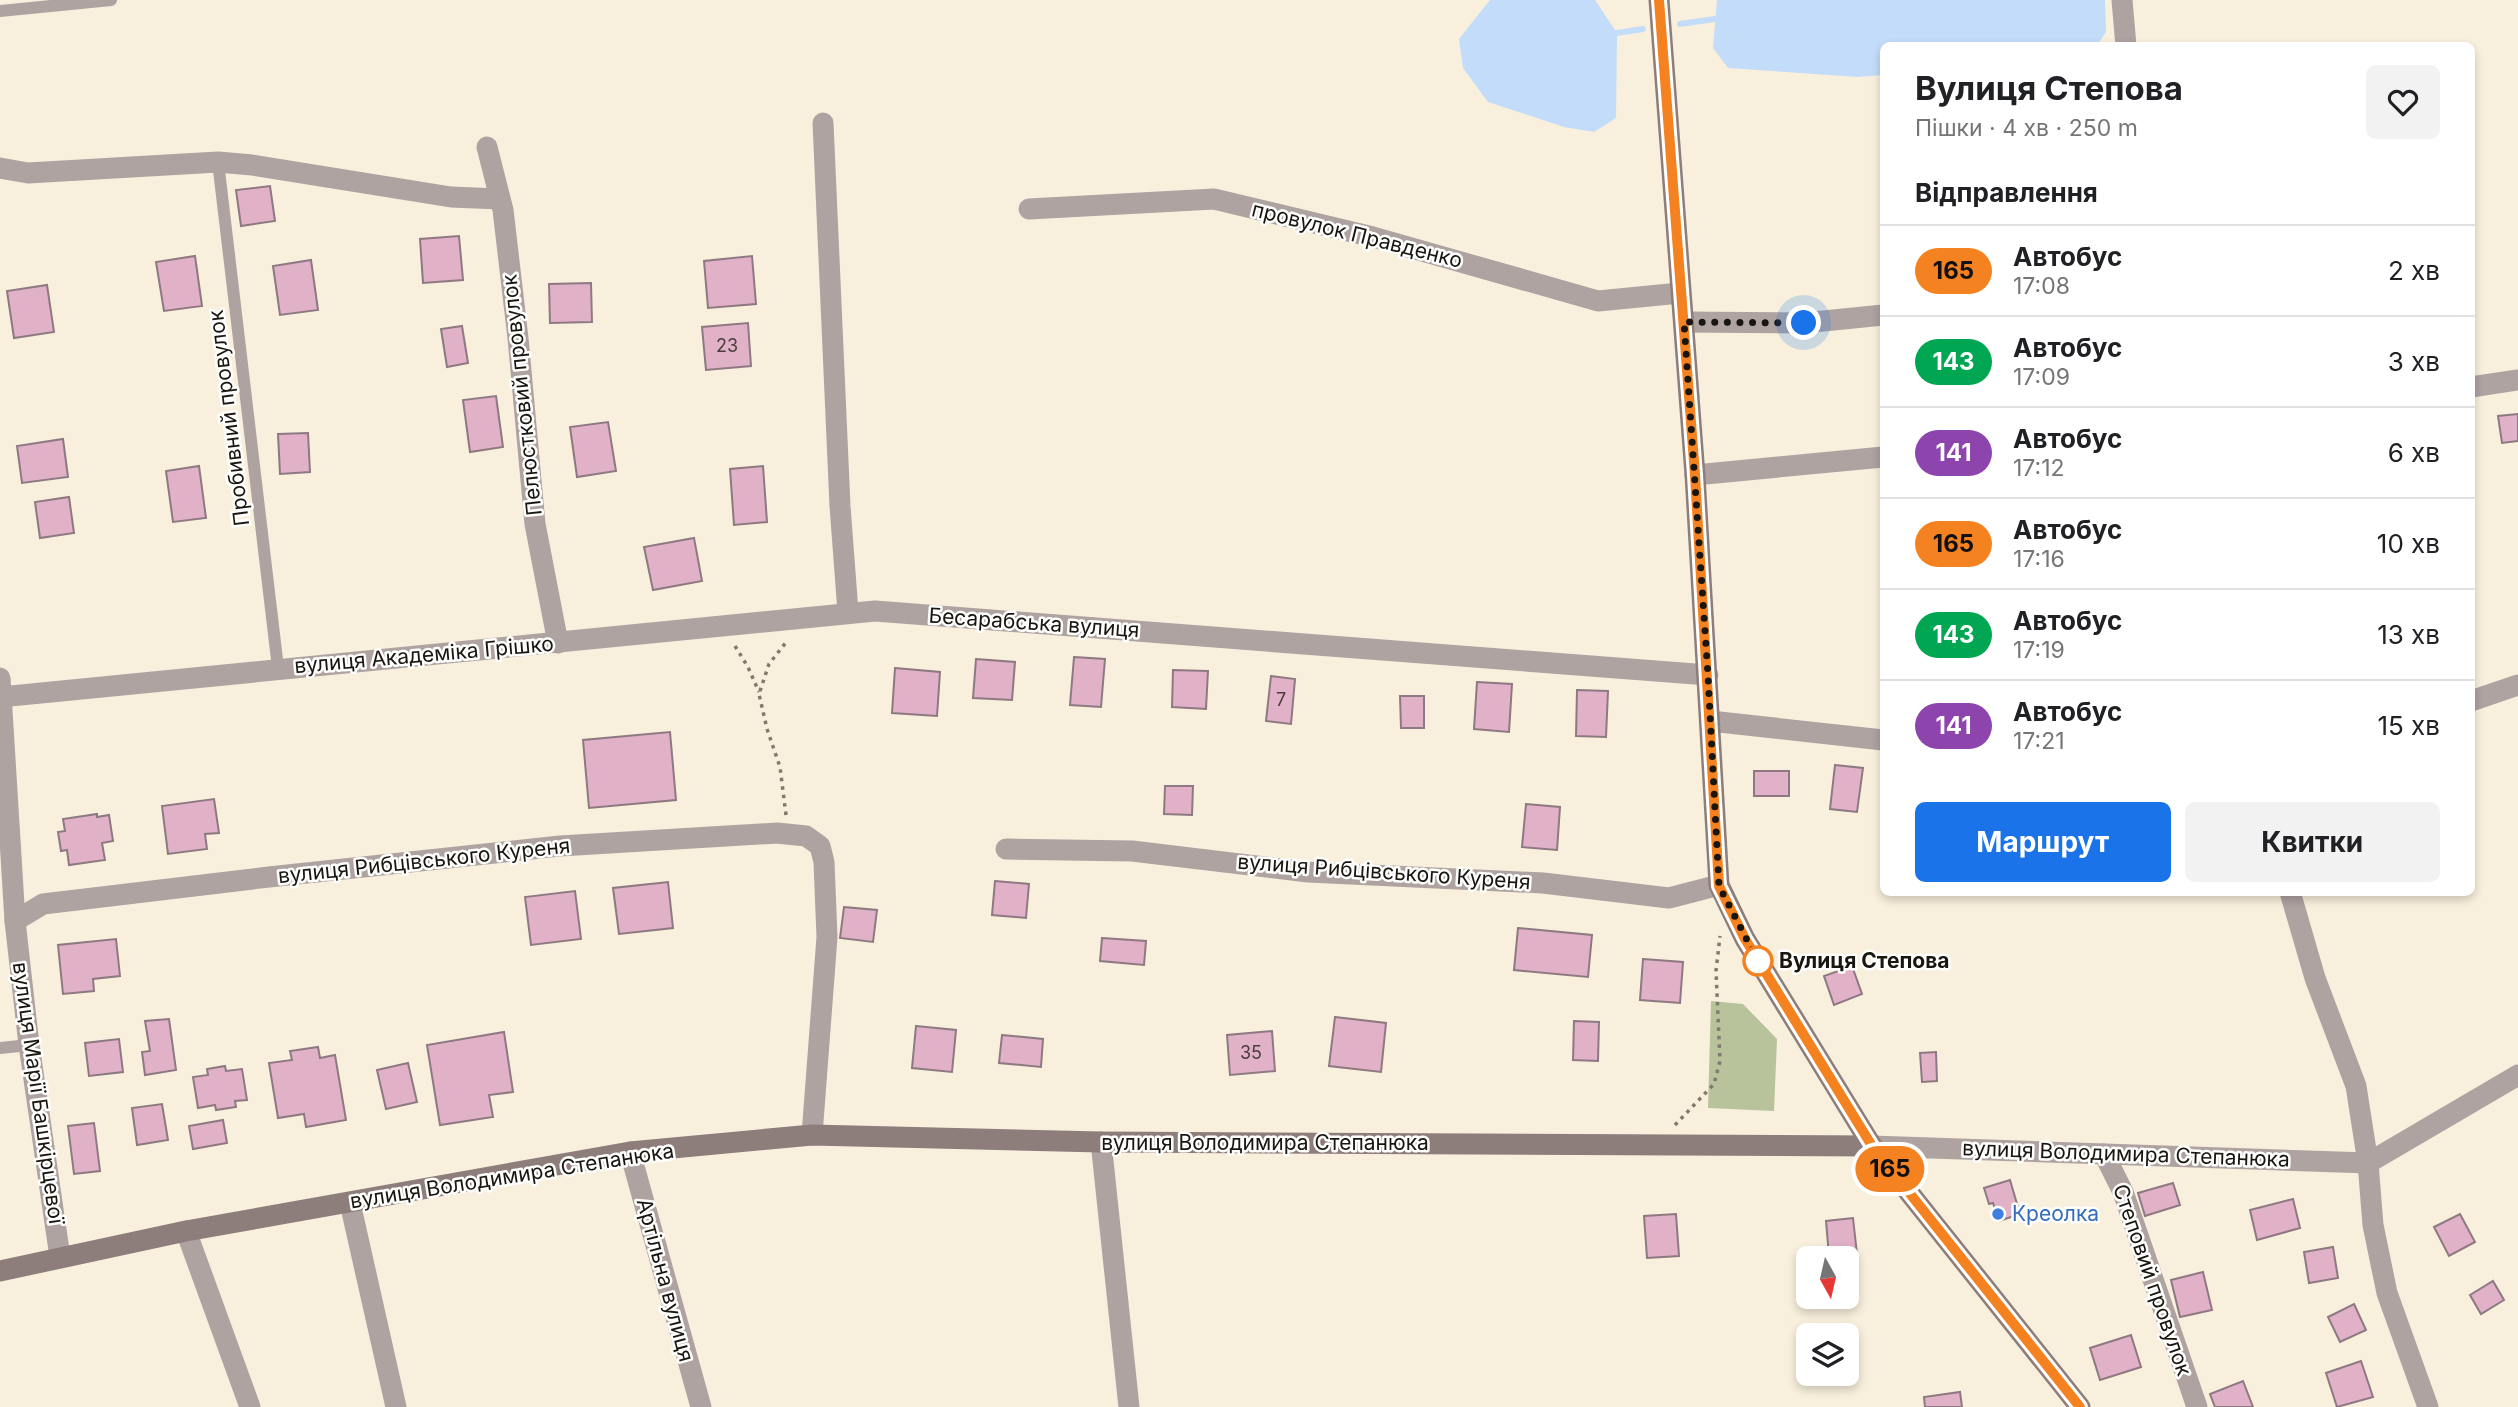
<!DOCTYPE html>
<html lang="uk">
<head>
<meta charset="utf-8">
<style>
	:root { --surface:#fff; --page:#f2f2f2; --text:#202124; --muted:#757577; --line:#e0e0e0; --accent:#1a73e8 }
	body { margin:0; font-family:Inter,sans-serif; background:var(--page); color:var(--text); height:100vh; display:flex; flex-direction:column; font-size:26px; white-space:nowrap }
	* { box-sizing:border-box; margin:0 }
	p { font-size:23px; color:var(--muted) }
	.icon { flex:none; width:38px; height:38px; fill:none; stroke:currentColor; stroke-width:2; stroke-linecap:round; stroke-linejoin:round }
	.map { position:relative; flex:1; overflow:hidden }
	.side { position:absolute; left:1880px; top:42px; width:595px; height:854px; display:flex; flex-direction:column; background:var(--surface); border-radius:10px; box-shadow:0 4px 10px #0003 }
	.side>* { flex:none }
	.badge { padding:0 14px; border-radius:23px; font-size:24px; line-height:46px }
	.needle { width:46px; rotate:172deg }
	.tools { position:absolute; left:1796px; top:1246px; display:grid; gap:14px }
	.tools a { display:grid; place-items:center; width:63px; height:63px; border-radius:10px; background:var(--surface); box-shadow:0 4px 10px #0003; font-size:35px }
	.you { position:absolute; width:35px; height:35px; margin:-18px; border:5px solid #fff; border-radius:50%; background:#1a73e8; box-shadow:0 0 0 10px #1a73e833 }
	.map>.badge { position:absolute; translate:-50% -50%; box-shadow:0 0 0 4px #fff }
	h2 { padding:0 35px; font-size:26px; line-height:63px }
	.round { display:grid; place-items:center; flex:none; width:74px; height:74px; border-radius:10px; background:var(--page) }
	.headline { display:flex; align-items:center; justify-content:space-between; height:119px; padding:0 35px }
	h1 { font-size:33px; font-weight:700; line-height:52px }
	.action { display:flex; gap:14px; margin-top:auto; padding:14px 35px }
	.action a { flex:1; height:80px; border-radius:10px; background:var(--accent); color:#fff; font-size:28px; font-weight:700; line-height:80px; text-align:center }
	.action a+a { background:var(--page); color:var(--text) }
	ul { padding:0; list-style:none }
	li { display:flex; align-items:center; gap:21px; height:91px; padding:0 35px; border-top:2px solid var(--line) }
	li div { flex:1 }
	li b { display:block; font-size:26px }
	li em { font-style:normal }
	li .badge { min-width:77px; font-weight:700; text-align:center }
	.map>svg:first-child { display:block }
	.green { fill:#b8c39b }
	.water { fill:#c2dcfa }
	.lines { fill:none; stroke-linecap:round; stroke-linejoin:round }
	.stream { stroke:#c2dcfa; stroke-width:6 }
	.building { fill:#e1b1c7; stroke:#8e7982; stroke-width:2 }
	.path { stroke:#7f7a6d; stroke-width:3.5; stroke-dasharray:3.5 5; stroke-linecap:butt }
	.lane { stroke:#aea3a1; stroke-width:12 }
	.street { stroke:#aea3a1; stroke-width:21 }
	.secondary { stroke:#8d7d7b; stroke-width:21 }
	.line-casing { stroke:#fff; stroke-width:16 }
	.line { stroke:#f58220; stroke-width:10 }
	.walk { stroke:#19160f; stroke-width:7; stroke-dasharray:0 12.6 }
	.stop-dot { fill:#fff; stroke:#f58220; stroke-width:3.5 }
	.shop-dot { fill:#3f7fe0; stroke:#fefefe; stroke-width:2.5 }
	.labels { text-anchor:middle; stroke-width:5; stroke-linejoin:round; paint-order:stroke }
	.number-label { font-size:18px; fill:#4b3d3d }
	.street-label { font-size:21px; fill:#19160f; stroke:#fefefe }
	.stop-label { font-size:21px; font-weight:bold; fill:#19160f; stroke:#fefefe; text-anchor:start }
	.shop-label { font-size:21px; fill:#366cbe; stroke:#fefefe; text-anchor:start }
</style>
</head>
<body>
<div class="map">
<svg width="2518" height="1407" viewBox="0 0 2518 1407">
	<rect width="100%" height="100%" fill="#f8f0dc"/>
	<polygon class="green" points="1711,1001 1743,1004 1777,1039 1774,1111 1708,1108"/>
	<g class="water">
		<polygon points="1490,0 1595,0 1617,33 1616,118 1594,132 1564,127 1488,102 1463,68 1459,39"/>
		<polygon points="1717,0 2105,0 2106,32 2097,45 1883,46 1883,75 1858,77 1728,68 1713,48"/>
	</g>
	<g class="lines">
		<g class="stream">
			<polyline points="1680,24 1715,19"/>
			<polyline points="1617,33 1643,29"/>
		</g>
	</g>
	<g class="building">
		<polygon points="270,186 275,221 241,226 236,190"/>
		<polygon points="459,236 463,280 423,283 420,239"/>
		<polygon points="195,256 202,306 164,311 156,262"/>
		<polygon points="752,256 756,304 708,308 704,261"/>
		<polygon points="311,260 318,310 280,315 273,266"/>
		<polygon points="591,283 592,322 550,323 549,284"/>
		<polygon points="47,285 54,332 14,338 7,291"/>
		<polygon points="748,323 751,366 706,370 702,327"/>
		<polygon points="462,326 468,363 447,367 441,329"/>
		<polygon points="496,396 503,447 470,452 463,400"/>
		<polygon points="2518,414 2518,441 2502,443 2498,416"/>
		<polygon points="608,422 616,471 577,477 570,427"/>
		<polygon points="308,433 310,472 280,474 278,434"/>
		<polygon points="63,439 68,477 22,483 17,446"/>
		<polygon points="199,466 206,518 173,522 166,471"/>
		<polygon points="763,466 767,522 734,525 730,469"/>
		<polygon points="69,497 74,533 40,538 35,502"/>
		<polygon points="694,538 702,581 653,590 644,547"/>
		<polygon points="1074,657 1105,659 1101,707 1070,705"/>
		<polygon points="976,659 1015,662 1012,700 973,698"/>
		<polygon points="895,668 940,672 937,716 892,713"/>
		<polygon points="1173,670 1208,671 1206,709 1172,707"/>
		<polygon points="1271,676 1295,679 1291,724 1266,721"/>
		<polygon points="1477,682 1512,684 1509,732 1474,729"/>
		<polygon points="1577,690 1608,691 1606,737 1576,736"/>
		<polygon points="1400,696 1424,696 1424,728 1401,728"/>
		<polygon points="670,732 676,800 589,808 583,740"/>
		<polygon points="1835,765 1863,768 1857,812 1830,809"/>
		<rect x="1754" y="771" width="35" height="25"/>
		<polygon points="1165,786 1193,786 1192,815 1164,814"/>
		<polygon points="214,799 219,833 205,834 207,849 168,854 162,806"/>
		<polygon points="1526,804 1560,807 1557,850 1522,847"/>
		<polygon points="97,814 97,817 109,815 113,841 102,843 105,860 69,865 67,850 61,851 58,832 65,831 63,819"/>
		<polygon points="995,881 1029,884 1026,918 992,915"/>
		<polygon points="668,882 673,928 619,934 613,888"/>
		<polygon points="575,891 581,939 531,945 525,897"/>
		<polygon points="844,907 877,910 873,942 840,938"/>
		<polygon points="1518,928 1592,935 1588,977 1514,970"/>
		<polygon points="1102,938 1146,941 1144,965 1100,961"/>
		<polygon points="116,939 120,976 93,979 94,991 63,994 58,945"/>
		<polygon points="1643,959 1683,962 1680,1003 1640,1000"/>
		<polygon points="1852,966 1862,994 1834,1005 1824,976"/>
		<polygon points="1335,1017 1386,1023 1381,1072 1329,1066"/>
		<polygon points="169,1019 176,1070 145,1075 142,1052 150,1051 145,1021"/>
		<polygon points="1574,1021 1599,1022 1598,1061 1573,1060"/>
		<polygon points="916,1026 956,1030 952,1072 912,1068"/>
		<polygon points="1272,1031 1275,1071 1230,1075 1227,1035"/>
		<polygon points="504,1032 513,1092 489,1095 493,1117 440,1125 427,1045"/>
		<polygon points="1002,1035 1043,1039 1041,1067 999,1063"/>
		<polygon points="119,1039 123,1072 89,1076 85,1043"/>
		<polygon points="318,1047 320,1058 335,1055 346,1120 306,1127 304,1114 278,1118 269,1063 292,1060 290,1051"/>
		<polygon points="1936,1052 1937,1081 1922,1082 1920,1053"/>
		<polygon points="408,1063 417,1102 386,1109 377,1070"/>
		<polygon points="225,1066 226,1071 242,1069 247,1100 235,1101 236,1107 216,1110 215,1105 198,1108 193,1077 208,1075 207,1069"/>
		<polygon points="162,1104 168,1140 137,1145 132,1108"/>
		<polygon points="223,1120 227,1143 193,1149 189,1126"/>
		<polygon points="94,1123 100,1171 74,1174 68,1126"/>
		<polygon points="2010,1180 2020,1214 1999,1221 1993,1203 1989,1204 1984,1188"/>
		<polygon points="2173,1183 2180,1205 2145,1216 2138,1193"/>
		<polygon points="2293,1199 2300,1228 2257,1240 2250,1210"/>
		<polygon points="1676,1214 1679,1256 1647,1258 1644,1216"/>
		<polygon points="2460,1214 2475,1242 2449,1256 2434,1227"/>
		<polygon points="1853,1218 1857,1254 1829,1256 1826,1221"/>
		<polygon points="2333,1247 2338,1278 2309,1283 2304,1252"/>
		<polygon points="2203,1272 2212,1310 2180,1317 2171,1280"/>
		<polygon points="2493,1281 2504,1300 2481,1314 2470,1295"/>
		<polygon points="2354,1304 2366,1330 2340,1342 2328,1317"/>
		<polygon points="2131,1335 2141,1367 2100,1380 2090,1348"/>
		<polygon points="2361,1361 2373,1397 2337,1407 2326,1373"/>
		<polygon points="2243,1381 2253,1407 2215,1407 2210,1394"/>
		<polygon points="1960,1392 1962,1407 1925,1407 1924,1397"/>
	</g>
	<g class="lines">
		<g class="path">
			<polyline points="735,646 748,667 759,692"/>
			<polyline points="786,815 780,767 767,729 759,694 769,664 787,641"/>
			<polyline points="1675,1125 1714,1084 1720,1061 1716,971 1720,936"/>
		</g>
		<g class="lane">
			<polyline points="0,11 111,0"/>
			<polyline points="218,162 278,668"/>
			<polyline points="0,1048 29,1045"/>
		</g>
		<g class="street">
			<polyline points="2122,0 2126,46"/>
			<polyline points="823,123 840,506 848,612"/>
			<polyline points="487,147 503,210 518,338 535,524 558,643"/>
			<polyline points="0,168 28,173 218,162 252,165 451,197 500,199"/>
			<polyline points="1029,209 1214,199 1373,237 1598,301 1680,293"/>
			<polyline points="1684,322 1804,323 1883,315"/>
			<polyline points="2471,387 2518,380"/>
			<polyline points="1695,475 1883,457"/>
			<polyline points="0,678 15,921 29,1045 60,1257"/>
			<polyline points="0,697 875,611 1708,675"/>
			<polyline points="2471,701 2518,685"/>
			<polyline points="1710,721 1883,740"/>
			<polyline points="1006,849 1132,851 1308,872 1543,883 1669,898 1719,885"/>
			<polyline points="2290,892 2315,978 2356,1086 2368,1163 2373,1225 2387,1293 2428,1407"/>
			<polyline points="15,921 43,904 269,877 560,846 777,833 806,836 820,846 824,862 827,937 812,1135"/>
			<polyline points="1101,1142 1129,1407"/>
			<polyline points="1872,1146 2368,1163 2518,1075"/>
			<polyline points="630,1152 701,1407"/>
			<polyline points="2104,1154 2123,1192 2197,1407"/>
			<polyline points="350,1203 396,1407"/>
			<polyline points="186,1231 250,1407"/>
		</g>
		<g class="secondary">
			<polyline points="1659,0 1695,475 1719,885 1745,939 1872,1146 2080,1407"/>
			<polyline points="0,1271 186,1231 630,1152 812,1135 1101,1142 1872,1146"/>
		</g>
	</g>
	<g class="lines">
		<g class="line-casing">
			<polyline id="line" points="1659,0 1695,475 1719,886 1745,939 1872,1146 2080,1407"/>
		</g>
		<use href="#line" class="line"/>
		<polyline class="walk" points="1758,961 1719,886 1708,675 1684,322 1804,323"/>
	</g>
	<circle class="stop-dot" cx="1758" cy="961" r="14"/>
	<circle class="shop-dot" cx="1998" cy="1214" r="7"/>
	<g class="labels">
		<g class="number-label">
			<text x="727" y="352">23</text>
			<text x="1281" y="706">7</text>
			<text x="1251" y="1059">35</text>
		</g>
		<g class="street-label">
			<text transform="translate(1357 235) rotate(14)" y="7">провулок Правденко</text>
			<text transform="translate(522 395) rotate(-96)" y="7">Пелюстковий провулок</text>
			<text transform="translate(229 418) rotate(-97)" y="7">Пробивний провулок</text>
			<text transform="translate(1034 623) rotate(4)" y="7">Бесарабська вулиця</text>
			<text transform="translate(424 655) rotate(-5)" y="7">вулиця Академіка Грішко</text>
			<text transform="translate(424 861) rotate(-6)" y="7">вулиця Рибцівського Куреня</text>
			<text transform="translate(1384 872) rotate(4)" y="7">вулиця Рибцівського Куреня</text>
			<text transform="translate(38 1093) rotate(82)" y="7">вулиця Марії Башкірцевої</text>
			<text x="1265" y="1150">вулиця Володимира Степанюка</text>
			<text transform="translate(2126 1154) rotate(2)" y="7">вулиця Володимира Степанюка</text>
			<text transform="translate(512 1176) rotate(-9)" y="7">вулиця Володимира Степанюка</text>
			<text transform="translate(665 1280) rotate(75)" y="7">Артільна вулиця</text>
			<text transform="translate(2152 1280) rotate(71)" y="7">Степовий провулок</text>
		</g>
		<g class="stop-label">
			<text x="1779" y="968">Вулиця Степова</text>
		</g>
		<g class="shop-label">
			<text x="2012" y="1221">Креолка</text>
		</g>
	</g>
</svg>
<div class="tools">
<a><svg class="needle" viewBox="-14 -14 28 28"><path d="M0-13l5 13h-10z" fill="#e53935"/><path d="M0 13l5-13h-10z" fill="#757577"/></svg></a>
<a><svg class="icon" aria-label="layers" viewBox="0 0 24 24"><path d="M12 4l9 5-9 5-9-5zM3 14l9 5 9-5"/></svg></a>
</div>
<div class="you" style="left:1804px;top:323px"></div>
<b class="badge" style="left:1890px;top:1169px;background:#f58220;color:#111">165</b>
<section class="side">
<div class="headline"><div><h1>Вулиця Степова</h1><p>Пішки · 4 хв · 250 m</p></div><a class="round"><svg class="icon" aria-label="heart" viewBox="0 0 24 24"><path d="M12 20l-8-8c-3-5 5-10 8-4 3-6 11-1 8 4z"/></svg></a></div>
<h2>Відправлення</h2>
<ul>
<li><span class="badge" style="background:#f58220;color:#111">165</span><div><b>Автобус</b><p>17:08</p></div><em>2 хв</em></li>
<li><span class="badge" style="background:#00a651;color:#fff">143</span><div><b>Автобус</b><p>17:09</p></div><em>3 хв</em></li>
<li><span class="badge" style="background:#8e44ad;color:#fff">141</span><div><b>Автобус</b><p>17:12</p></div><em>6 хв</em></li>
<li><span class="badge" style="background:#f58220;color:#111">165</span><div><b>Автобус</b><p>17:16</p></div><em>10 хв</em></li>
<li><span class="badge" style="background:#00a651;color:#fff">143</span><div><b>Автобус</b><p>17:19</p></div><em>13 хв</em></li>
<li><span class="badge" style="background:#8e44ad;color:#fff">141</span><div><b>Автобус</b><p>17:21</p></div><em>15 хв</em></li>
</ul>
<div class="action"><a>Маршрут</a><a>Квитки</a></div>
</section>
</div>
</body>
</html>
